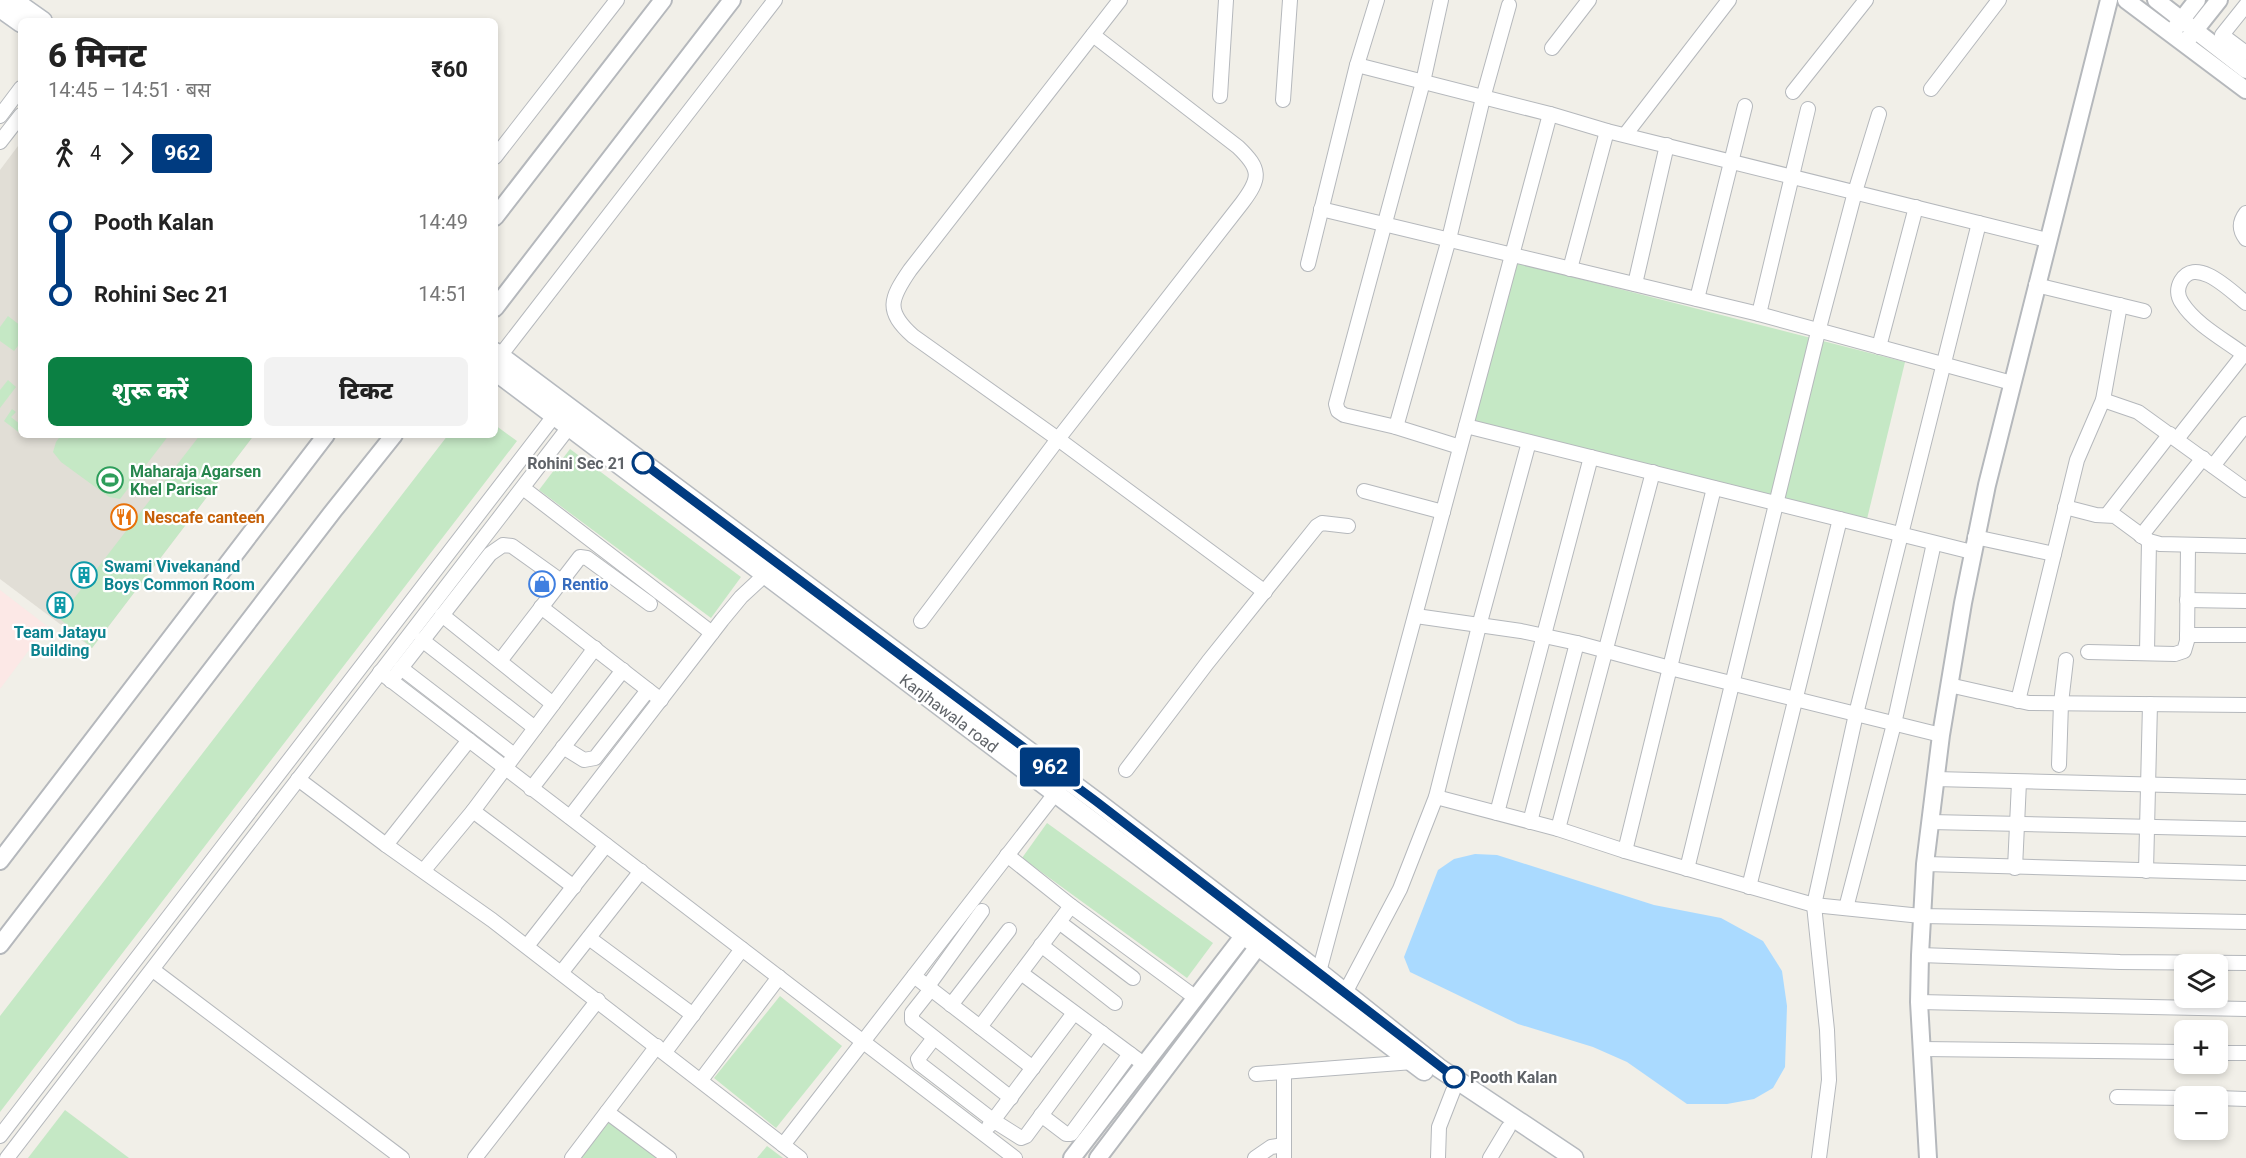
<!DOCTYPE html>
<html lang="hi">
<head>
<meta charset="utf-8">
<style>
	:root { --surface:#fff; --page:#f2f2f2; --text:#222; --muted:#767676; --accent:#0b8043 }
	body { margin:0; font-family:Roboto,"Noto Sans Devanagari",sans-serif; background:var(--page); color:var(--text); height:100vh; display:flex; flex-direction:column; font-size:22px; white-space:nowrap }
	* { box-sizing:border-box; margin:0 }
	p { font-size:20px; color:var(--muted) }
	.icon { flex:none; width:33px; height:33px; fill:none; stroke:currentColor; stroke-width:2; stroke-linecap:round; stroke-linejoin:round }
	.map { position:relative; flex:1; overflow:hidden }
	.details { position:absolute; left:18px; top:18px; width:480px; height:420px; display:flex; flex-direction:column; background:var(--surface); border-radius:9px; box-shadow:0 3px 9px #0003 }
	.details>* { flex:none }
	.badge { padding:0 12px; border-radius:4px; font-size:21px; line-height:39px }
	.buttons { position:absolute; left:2174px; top:954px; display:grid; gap:12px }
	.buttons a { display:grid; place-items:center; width:54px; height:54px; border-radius:9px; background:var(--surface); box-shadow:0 3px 9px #0003; font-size:30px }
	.map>.badge { position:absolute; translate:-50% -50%; box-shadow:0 0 0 3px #fff }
	.legs { display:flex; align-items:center; gap:9px; height:66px; padding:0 30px; font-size:20px }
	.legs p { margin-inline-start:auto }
	.summary { display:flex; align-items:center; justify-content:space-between; height:102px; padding:0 30px }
	h1 { font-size:33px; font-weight:800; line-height:45px }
	.action { display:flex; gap:12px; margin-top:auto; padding:12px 30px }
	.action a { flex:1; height:69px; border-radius:9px; background:var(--accent); color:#fff; font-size:24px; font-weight:800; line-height:69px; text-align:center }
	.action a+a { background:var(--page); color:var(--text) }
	ul { padding:0 30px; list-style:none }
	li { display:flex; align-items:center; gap:21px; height:72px; font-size:22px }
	li i { display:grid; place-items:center; width:9px; height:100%; margin:0 8px; background:currentColor }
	li i::after { content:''; width:15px; height:15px; margin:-8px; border:4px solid; border-radius:50%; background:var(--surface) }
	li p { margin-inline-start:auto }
	li:first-child i { background:linear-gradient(#0000 50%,currentColor 0) }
	li:last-child i { background:linear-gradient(currentColor 50%,#0000 0) }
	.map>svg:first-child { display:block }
	.education { fill:#e1ded6 }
	.medical { fill:#fce8e6 }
	.green { fill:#c5e8c5 }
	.water { fill:#aadaff }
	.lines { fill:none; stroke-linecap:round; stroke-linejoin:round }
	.minor-casing { stroke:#b5b8bc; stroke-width:16 }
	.tertiary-casing { stroke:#b5b8bc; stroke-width:20 }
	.secondary-casing { stroke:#b6babf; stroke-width:21 }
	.minor { stroke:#fff; stroke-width:14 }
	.tertiary { stroke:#fff; stroke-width:16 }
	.secondary { stroke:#fff; stroke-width:18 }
	.line-1-casing { stroke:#fff; stroke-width:14 }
	.line-1 { stroke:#003b80; stroke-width:9 }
	.stop-1-dot { fill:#fff; stroke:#003b80; stroke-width:3 }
	.labels { text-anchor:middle; stroke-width:4.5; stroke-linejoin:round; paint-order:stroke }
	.stop-label { font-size:16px; font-weight:bold; fill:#5f6368; stroke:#fff; text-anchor:end }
	.leisure-label { font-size:16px; font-weight:bold; fill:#27864d; stroke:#fff; text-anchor:start }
	.food-label { font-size:16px; font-weight:bold; fill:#c56008; stroke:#fff; text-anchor:start }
	.culture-label { font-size:16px; font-weight:bold; fill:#0d838f; stroke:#fff; text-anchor:start }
	.shop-label { font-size:16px; font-weight:bold; fill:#366cbe; stroke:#fff; text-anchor:start }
	.street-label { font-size:16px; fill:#5f6368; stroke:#fff }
</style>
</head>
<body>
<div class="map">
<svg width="2246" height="1158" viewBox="0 0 2246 1158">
	<rect width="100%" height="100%" fill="#f1efe8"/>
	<polygon class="education" points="21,142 21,435 254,435 92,648 0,579 0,170"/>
	<polygon class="medical" points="0,590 47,626 0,689"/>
	<g class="green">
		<polygon points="1514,262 1905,362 1867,519 1473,422"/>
		<polygon points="8,316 21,326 21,342 14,351 0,341 0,327"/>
		<polygon points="8,380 16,387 0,408 0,390"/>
		<polygon points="12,409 16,412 11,417 21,425 21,434 4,421"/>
		<polygon points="495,425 517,441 0,1112 0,1016 448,435 495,435"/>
		<polygon points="61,435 169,435 120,499 109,497 61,462 53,452 56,442"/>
		<polygon points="200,435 254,435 92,648 59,618"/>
		<polygon points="570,449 741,577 711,618 539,490"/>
		<polygon points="1047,823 1213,943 1187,978 1022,858"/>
		<polygon points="780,996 842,1046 776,1128 714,1078"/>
		<polygon points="65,1110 129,1158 28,1158"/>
		<polygon points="609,1122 657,1158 581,1158"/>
		<polygon points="767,1146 783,1158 757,1158"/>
	</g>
	<polygon class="water" points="1475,854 1497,855 1654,905 1721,918 1763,941 1782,971 1787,1006 1785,1067 1773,1088 1754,1099 1727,1104 1687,1104 1627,1062 1593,1047 1518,1024 1410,972 1404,957 1438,870 1454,859"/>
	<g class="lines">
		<g class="minor-casing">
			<g id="minor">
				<path d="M1120,0L910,270C890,299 885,311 913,336L1058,439L1265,592"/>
				<polyline points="1441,0 1423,82 1336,404 1338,411 1344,415 1396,427 1460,447"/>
				<polyline points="2246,5 2222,35 2246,53"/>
				<polyline points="1552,48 1589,0"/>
				<polyline points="1357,65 1550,114 1607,131 2047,240"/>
				<polyline points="1931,89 1999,0"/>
				<polyline points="1793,92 1866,0"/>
				<polyline points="1220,96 1226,0"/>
				<polyline points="1283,100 1290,0"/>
				<polyline points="0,116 21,88"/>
				<polyline points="1625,135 1729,0"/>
				<polyline points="0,142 21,115"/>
				<polyline points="495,157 617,0"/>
				<polyline points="1321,209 1759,314 2012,383"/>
				<path d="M2246,213C2239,222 2239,230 2246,239"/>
				<polyline points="1308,264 1357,65 1377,0"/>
				<polyline points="1570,269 1607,131"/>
				<polyline points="1635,284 1667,145"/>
				<polyline points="2036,285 2144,311"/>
				<polyline points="1697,299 1745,106"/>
				<path d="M2246,303C2232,292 2196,255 2181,281C2177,288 2177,296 2182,303C2196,325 2225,340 2246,356"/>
				<polyline points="1759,314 1808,109"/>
				<polyline points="1879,347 1916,207"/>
				<polyline points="500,356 775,0"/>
				<polyline points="2103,400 2138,412 2246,490"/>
				<polyline points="1466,426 1972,552"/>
				<polyline points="1396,427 1449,239 1483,98 1509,5"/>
				<polyline points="2177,439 2244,354"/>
				<polyline points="2213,466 2246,424"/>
				<polyline points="523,488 712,633"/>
				<polyline points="1364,491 1443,512"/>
				<polyline points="2065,507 2096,515 2115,516 2149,541 2160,544 2246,546"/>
				<polyline points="2107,515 2170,434"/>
				<polyline points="2141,536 2203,458"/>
				<polyline points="1975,537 2054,554"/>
				<polyline points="2187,600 2246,601"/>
				<polyline points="541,607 661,700"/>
				<polyline points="442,615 553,704"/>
				<polyline points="1416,616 1521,631 1577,643 1670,668 1941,735"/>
				<path d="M921,621L1058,439L1242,203C1261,178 1261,169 1238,147L1093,35"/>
				<polyline points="2187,635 2246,635"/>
				<polyline points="422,640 535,728"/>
				<polyline points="2088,652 2175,654 2184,651 2187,641 2188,546"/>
				<polyline points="2147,652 2149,541"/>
				<polyline points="500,661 580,557 587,558 650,604"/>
				<polyline points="401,668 514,755"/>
				<polyline points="380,672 1015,1158"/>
				<polyline points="391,681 490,554 503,545 512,546 561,581"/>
				<polyline points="1949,685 2029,703 2246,705"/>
				<polyline points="2018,701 2077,460 2103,400 2120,305"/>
				<polyline points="563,747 584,760 595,758 648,690"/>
				<polyline points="2059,765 2061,703 2066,660"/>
				<polyline points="1126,770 1208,662 1317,526 1322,523 1348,526"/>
				<polyline points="298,779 386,845 492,920 800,1158"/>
				<polyline points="1935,779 2246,787"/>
				<polyline points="531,789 623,670"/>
				<polyline points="1436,797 1558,829 1625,851 1814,905 1921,916 2246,922"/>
				<polyline points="473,811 574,887"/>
				<polyline points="1497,813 1591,457"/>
				<polyline points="570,817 722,620 741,597 770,570"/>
				<polyline points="1530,822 1577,643"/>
				<polyline points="1930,822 2246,829"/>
				<polyline points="1558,829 1653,472"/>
				<polyline points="386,845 469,740"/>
				<polyline points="1625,851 1714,488"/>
				<polyline points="1007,855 1071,906 1196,998"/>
				<polyline points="1925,864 2246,873"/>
				<polyline points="2015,868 2019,782"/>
				<polyline points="1687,869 1818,332 1855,192 1879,114"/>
				<polyline points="424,870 473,811 595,648"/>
				<polyline points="2146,871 2150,704"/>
				<polyline points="1749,887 1840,519"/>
				<polyline points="1846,908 1894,724 1934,543"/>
				<polyline points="1059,922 1133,978"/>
				<polyline points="589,938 693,1015"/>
				<polyline points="1041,945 1115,1003"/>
				<polyline points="527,946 606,845"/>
				<polyline points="1920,955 2120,962 2246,963"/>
				<polyline points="153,970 402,1158"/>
				<polyline points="1319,972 1550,114"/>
				<polyline points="561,973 641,871"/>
				<polyline points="1021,973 1145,1065"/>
				<polyline points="914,976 1033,1068"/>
				<polyline points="928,986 982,911"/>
				<polyline points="931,989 912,1013 912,1020 1011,1098"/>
				<polyline points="1345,993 1400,889 1436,797 1479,626 1529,442"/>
				<polyline points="1919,1002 2246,1009"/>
				<polyline points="951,1005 1009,930"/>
				<polyline points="980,1027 1071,906"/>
				<polyline points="934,1038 918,1059 920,1064 994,1121 1021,1138 1026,1136 1102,1033"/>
				<polyline points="1921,1049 2184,1052"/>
				<polyline points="665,1052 742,949"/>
				<polyline points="2217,1053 2246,1053"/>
				<polyline points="1256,1074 1413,1062"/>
				<polyline points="701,1080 779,977"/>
				<polyline points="2117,1097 2184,1098"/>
				<polyline points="2217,1098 2246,1099"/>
				<polyline points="607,1112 669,1158"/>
				<polyline points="1041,1115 1066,1134 1071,1134 1130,1054"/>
				<polyline points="989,1126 1074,1013"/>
				<polyline points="0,1136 554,416"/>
				<polyline points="783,1145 1061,786"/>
				<polyline points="7,1158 569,427"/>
				<polyline points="475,1158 598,1000"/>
				<polyline points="572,1158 657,1046"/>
				<polyline points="1255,1158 1271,1147 1284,1145"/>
				<polyline points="1284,1158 1284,1073"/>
				<polyline points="1438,1158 1439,1127 1453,1091"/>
				<polyline points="1490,1158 1508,1128"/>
				<polyline points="1819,1158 1829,1080 1827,1030 1814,905 1856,714 1979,223"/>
			</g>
		</g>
		<g class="tertiary-casing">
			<g id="tertiary">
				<polyline points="2126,0 2246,90"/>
				<polyline points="2156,0 2246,70"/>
				<polyline points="2176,27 2197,0"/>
				<polyline points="2188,39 2219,0"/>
				<polyline points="495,217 663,0"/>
				<polyline points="495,308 732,0"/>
				<polyline points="0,861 326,435"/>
				<polyline points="0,945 334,510 394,435"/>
				<polyline points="1072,1158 1251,926"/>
				<polyline points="1098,1158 1266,936"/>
				<polyline points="1928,1158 1919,1002 1920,955 1925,864 1941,735 1963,603 1987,485 2109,0"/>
			</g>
		</g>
		<g class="secondary-casing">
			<g id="secondary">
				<polyline points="13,0 43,21"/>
				<polyline points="0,8 21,23"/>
				<polyline points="495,352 1097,802 1319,972 1439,1068 1574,1158"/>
				<polyline points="495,371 1424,1071"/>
			</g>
		</g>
		<use href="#minor" class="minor"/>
		<use href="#tertiary" class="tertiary"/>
		<use href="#secondary" class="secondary"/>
	</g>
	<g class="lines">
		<g class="line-1-casing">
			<polyline id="line-1" points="643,463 1097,802 1454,1077"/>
		</g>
		<use href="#line-1" class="line-1"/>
	</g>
	<defs>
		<g id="stadium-ring" transform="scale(1.35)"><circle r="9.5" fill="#fff" stroke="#2e9e5b" stroke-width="1.5"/><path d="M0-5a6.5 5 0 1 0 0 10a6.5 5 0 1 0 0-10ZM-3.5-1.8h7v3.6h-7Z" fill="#2e9e5b"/></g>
		<g id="restaurant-ring" transform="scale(1.35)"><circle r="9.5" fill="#fff" stroke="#e8710a" stroke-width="1.5"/><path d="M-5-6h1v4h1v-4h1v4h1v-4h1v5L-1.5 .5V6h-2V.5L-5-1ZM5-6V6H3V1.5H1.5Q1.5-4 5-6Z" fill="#e8710a"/></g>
		<g id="building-ring" transform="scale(1.35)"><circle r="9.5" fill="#fff" stroke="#0f9aa8" stroke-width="1.5"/><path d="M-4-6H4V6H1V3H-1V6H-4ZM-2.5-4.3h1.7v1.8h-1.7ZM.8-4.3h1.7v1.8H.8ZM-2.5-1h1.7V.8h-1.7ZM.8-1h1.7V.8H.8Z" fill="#0f9aa8"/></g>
		<g id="shop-ring" transform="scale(1.35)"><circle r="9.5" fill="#fff" stroke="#3f7fe0" stroke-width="1.5"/><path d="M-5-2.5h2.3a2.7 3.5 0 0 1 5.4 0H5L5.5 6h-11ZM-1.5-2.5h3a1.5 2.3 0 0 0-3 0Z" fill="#3f7fe0"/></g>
	</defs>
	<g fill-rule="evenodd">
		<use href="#stadium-ring" x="110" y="480"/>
		<use href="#restaurant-ring" x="124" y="517"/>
		<use href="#building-ring" x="84" y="575"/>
		<use href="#shop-ring" x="542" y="584"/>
		<use href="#building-ring" x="60" y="605"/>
	</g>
	<g class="stop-1-dot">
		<circle cx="643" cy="463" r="10"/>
		<circle cx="1454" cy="1077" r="10"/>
	</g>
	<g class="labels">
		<g class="stop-label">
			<text x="626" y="469">Rohini Sec 21</text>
			<text x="1470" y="1083" text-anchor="start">Pooth Kalan</text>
		</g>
		<g class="leisure-label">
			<text x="130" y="477">Maharaja Agarsen<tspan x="130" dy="18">Khel Parisar</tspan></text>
		</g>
		<g class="food-label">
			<text x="144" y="523">Nescafe canteen</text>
		</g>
		<g class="culture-label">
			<text x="104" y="572">Swami Vivekanand<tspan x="104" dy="18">Boys Common Room</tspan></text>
			<text x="60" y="638" text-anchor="middle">Team Jatayu<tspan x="60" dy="18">Building</tspan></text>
		</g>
		<g class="shop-label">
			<text x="562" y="590">Rentio</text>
		</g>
		<g class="street-label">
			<text transform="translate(949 713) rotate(37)" y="6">Kanjhawala road</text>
		</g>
	</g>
</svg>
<div class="buttons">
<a><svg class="icon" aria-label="layers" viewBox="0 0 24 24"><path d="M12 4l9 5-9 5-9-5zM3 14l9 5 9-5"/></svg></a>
<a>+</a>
<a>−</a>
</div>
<b class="badge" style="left:1050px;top:767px;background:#003b80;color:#fff">962</b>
<section class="details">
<div class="summary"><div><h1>6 मिनट</h1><p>14:45 – 14:51 · बस</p></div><b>₹60</b></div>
<div class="legs"><svg class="icon" aria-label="walk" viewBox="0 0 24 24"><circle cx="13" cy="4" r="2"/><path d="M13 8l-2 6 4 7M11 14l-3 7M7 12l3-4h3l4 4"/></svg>4<svg class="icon" aria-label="forward" viewBox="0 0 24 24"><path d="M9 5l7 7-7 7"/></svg><b class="badge" style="background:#003b80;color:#fff">962</b></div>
<ul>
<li><i style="color:#003b80"></i><b>Pooth Kalan</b><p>14:49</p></li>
<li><i style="color:#003b80"></i><b>Rohini Sec 21</b><p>14:51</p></li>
</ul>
<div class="action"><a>शुरू करें</a><a>टिकट</a></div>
</section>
</div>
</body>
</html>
